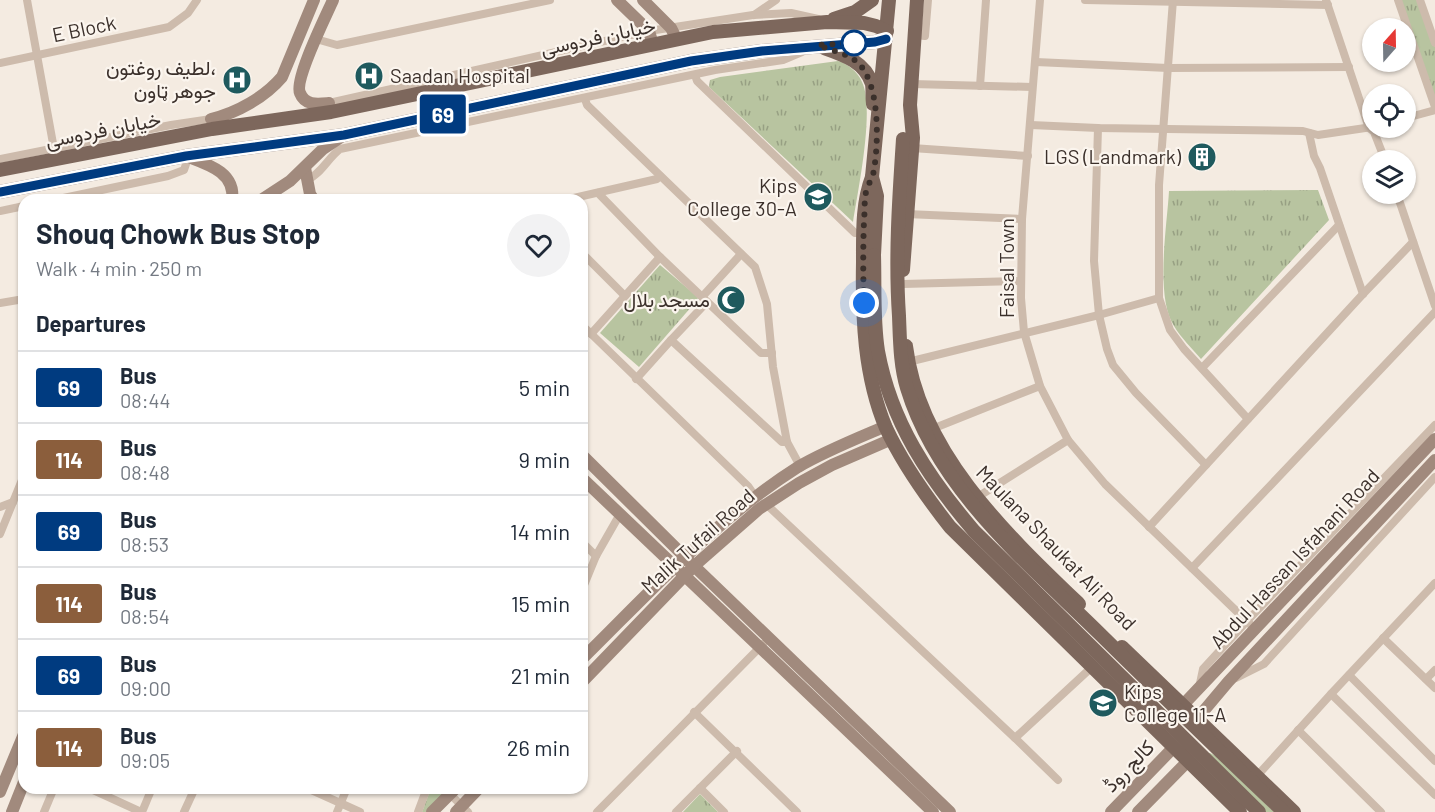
<!DOCTYPE html>
<html lang="en">
<head>
<meta charset="utf-8">
<style>
	:root { --surface:#fff; --page:#f2f2f3; --text:#1f2937; --muted:#747a83; --line:#e0e1e3 }
	body { margin:0; font-family:Barlow,Vazirmatn,sans-serif; background:var(--page); color:var(--text); height:100vh; display:flex; flex-direction:column; font-size:22px; white-space:nowrap }
	* { box-sizing:border-box; margin:0 }
	p { font-size:20px; color:var(--muted) }
	.icon { flex:none; width:33px; height:33px; fill:none; stroke:currentColor; stroke-width:2; stroke-linecap:round; stroke-linejoin:round }
	.map { position:relative; flex:1; overflow:hidden }
	.drawer { position:absolute; left:18px; top:194px; width:570px; height:600px; display:flex; flex-direction:column; background:var(--surface); border-radius:18px; box-shadow:0 2px 4px #0004 }
	.drawer>* { flex:none }
	.badge { padding:0 12px; border-radius:4px; font-size:21px; line-height:39px }
	.needle { width:39px; rotate:20deg }
	.buttons { position:absolute; left:1362px; top:18px; display:grid; gap:12px }
	.buttons a { display:grid; place-items:center; width:54px; height:54px; border-radius:50%; background:var(--surface); box-shadow:0 2px 4px #0004; font-size:30px }
	.you { position:absolute; width:30px; height:30px; margin:-15px; border:4px solid #fff; border-radius:50%; background:#1a73e8; box-shadow:0 0 0 9px #1a73e833 }
	.map>.badge { position:absolute; translate:-50% -50%; box-shadow:0 0 0 3px #fff }
	h2 { padding:0 18px; font-size:22px; line-height:54px }
	.round { display:grid; place-items:center; flex:none; width:63px; height:63px; border-radius:32px; background:var(--page) }
	.summary { display:flex; align-items:center; justify-content:space-between; height:102px; padding:0 18px }
	h1 { font-size:28px; font-weight:700; line-height:45px }
	ul { padding:0; list-style:none }
	li { display:flex; align-items:center; gap:18px; height:72px; padding:0 18px; border-top:2px solid var(--line) }
	li div { flex:1 }
	li b { display:block; font-size:22px }
	li em { font-style:normal }
	li .badge { min-width:66px; font-weight:700; text-align:center }
	.map>svg:first-child { display:block }
	.grass { fill:url(#grass-tufts) }
	.forest { fill:url(#forest-firs) }
	.lines { fill:none; stroke-linecap:round; stroke-linejoin:round }
	.street { stroke:#cdbbac; stroke-width:8 }
	.secondary { stroke:#a18a7d; stroke-width:12 }
	.primary { stroke:#7d675c; stroke-width:14 }
	.primary-bridge { stroke:#7d675c; stroke-width:14 }
	.line-casing { stroke:#fff; stroke-width:14 }
	.line { stroke:#003b80; stroke-width:9 }
	.walk { stroke:#3b302b; stroke-width:6; stroke-dasharray:0 10.8 }
	.stop-dot { fill:#fff; stroke:#003b80; stroke-width:3 }
	.labels { text-anchor:middle; stroke-width:4.5; stroke-linejoin:round; paint-order:stroke }
	.street-label { font-size:20px; fill:#3b302b; stroke:#fbf5ee }
	.poi-label { font-size:20px; fill:#3b302b; stroke:#fbf5ee; text-anchor:end }
</style>
</head>
<body>
<div class="map">
<svg width="1435" height="812" viewBox="0 0 1435 812">
	<defs>
		<pattern id="grass-tufts" width="24" height="20" patternUnits="userSpaceOnUse" patternTransform="scale(1.5)"><rect width="24" height="20" fill="#b8c4a0"/><path d="M3 7l-1-3M5 7V3M7 7l1-3M15 17l-1-3M17 17v-4M19 17l1-3" fill="none" stroke="#97a083"/></pattern>
		<pattern id="forest-firs" width="22" height="20" patternUnits="userSpaceOnUse" patternTransform="scale(1.5)"><rect width="22" height="20" fill="#b8c4a0"/><path d="M5 1l3.5 6h-7zM16 11l3.5 6h-7z" fill="#97a083"/></pattern>
	</defs>
	<rect width="100%" height="100%" fill="#f4ebe1"/>
	<g class="grass">
		<polygon points="1398,0 1418,0 1435,47 1435,107"/>
		<path d="M838,61C848,64 858,72 862,82C875,109 858,190 853,222L709,87L710,80L720,77Z"/>
		<path d="M1318,190L1329,220L1201,359C1192,348 1181,338 1174,326C1155,297 1167,226 1169,191Z"/>
		<polygon points="660,265 699,298 639,367 600,333"/>
		<polygon points="431,788 449,788 426,812 422,812"/>
		<polygon points="700,794 718,812 683,812"/>
	</g>
	<polygon class="forest" points="1205,753 1210,753 1216,756 1274,812 1257,812"/>
	<g class="lines">
		<g class="street">
			<polyline points="27,0 54,149"/>
			<polyline points="1040,0 1022,219 1021,298 1024,332 1040,386 1068,440 1105,484 1256,630"/>
			<polyline points="1085,0 1328,5"/>
			<polyline points="1173,0 1159,185 1159,298 1170,330 1184,349 1248,419"/>
			<polyline points="1326,0 1369,128 1374,132 1385,160"/>
			<polyline points="1398,0 1435,107"/>
			<polyline points="1420,0 1435,43"/>
			<polyline points="754,15 776,0"/>
			<polyline points="914,35 925,36 928,0"/>
			<polyline points="316,39 337,45 550,0"/>
			<polyline points="1036,62 1168,68 1349,67"/>
			<polyline points="0,63 169,27 188,13 197,0"/>
			<polyline points="695,75 697,81 855,233 863,233"/>
			<polyline points="912,84 1032,87"/>
			<polyline points="980,86 986,0"/>
			<polyline points="585,99 587,105 755,267 767,304 773,367 787,442 800,466"/>
			<polyline points="329,103 649,31 753,15 791,13 818,19"/>
			<polyline points="1406,118 1435,110"/>
			<polyline points="1031,125 1098,128 1303,131 1318,135 1372,127"/>
			<polyline points="1098,128 1094,261 1099,315 1107,349 1113,365 1136,393 1206,465"/>
			<polyline points="1309,133 1314,156 1320,168 1363,294"/>
			<polyline points="912,148 1028,156"/>
			<polyline points="0,159 171,125 211,119"/>
			<path d="M307,180C321,174 328,158 340,149L715,70L783,60L802,52"/>
			<polyline points="598,193 660,257 761,353 772,353"/>
			<polyline points="1397,194 1435,306"/>
			<polyline points="54,200 168,176 184,170 186,164 186,156"/>
			<polyline points="565,200 657,179 660,176"/>
			<polyline points="0,211 24,206"/>
			<polyline points="906,214 1022,219"/>
			<polyline points="582,253 625,296"/>
			<polyline points="903,284 1021,281"/>
			<polyline points="702,297 741,254"/>
			<polyline points="707,302 671,340 782,442 787,442"/>
			<polyline points="0,303 24,299"/>
			<polyline points="582,325 748,486 755,496"/>
			<polyline points="591,334 660,257"/>
			<polyline points="908,362 1099,315 1159,298"/>
			<polyline points="1202,368 1339,225"/>
			<polyline points="636,379 671,340"/>
			<polyline points="932,429 1040,386"/>
			<polyline points="976,498 1068,440"/>
			<polyline points="766,504 1015,738 1092,667"/>
			<polyline points="0,507 13,502"/>
			<polyline points="1149,527 1363,294 1413,242"/>
			<polyline points="0,534 24,475"/>
			<polyline points="582,542 596,556"/>
			<polyline points="1192,568 1435,312"/>
			<polyline points="582,590 596,556 620,514"/>
			<polyline points="1383,638 1435,688"/>
			<polyline points="1349,675 1435,761"/>
			<polyline points="1236,678 1264,664 1435,477"/>
			<polyline points="1426,679 1435,670"/>
			<polyline points="1199,688 1203,669 1247,621 1435,425"/>
			<polyline points="1331,694 1435,795"/>
			<polyline points="694,712 797,812"/>
			<polyline points="1298,730 1381,812"/>
			<polyline points="1015,738 1058,780"/>
			<polyline points="1257,776 1331,694 1435,583"/>
			<polyline points="307,788 360,812"/>
			<polyline points="700,788 724,812"/>
			<polyline points="91,789 141,812"/>
			<polyline points="450,794 468,812"/>
			<polyline points="44,812 54,788"/>
			<polyline points="142,812 152,788"/>
			<polyline points="184,812 195,788"/>
			<polyline points="337,812 347,788"/>
			<polyline points="418,812 427,788"/>
			<polyline points="597,812 763,644"/>
			<polyline points="676,812 737,751"/>
		</g>
		<g class="secondary">
			<polyline points="617,0 649,31 653,45"/>
			<polyline points="643,0 671,28 677,40"/>
			<path d="M329,103C318,104 305,106 300,93C294,80 326,16 333,0"/>
			<path d="M211,119C237,113 265,97 282,77L314,0"/>
			<path d="M186,156C207,164 236,172 232,200"/>
			<polyline points="305,168 310,194 314,200"/>
			<polyline points="261,200 290,181 323,149 344,135"/>
			<polyline points="582,455 694,566 950,812"/>
			<polyline points="582,478 933,812"/>
			<path d="M582,659C650,592 716,519 798,467C823,452 858,438 886,426"/>
			<polyline points="582,682 694,566 759,509 799,483 832,465 892,439"/>
			<polyline points="1182,706 1435,439"/>
			<polyline points="1196,720 1228,682 1435,460"/>
			<polyline points="0,792 24,734"/>
			<polyline points="12,812 24,782"/>
			<polyline points="432,812 456,788"/>
			<polyline points="456,812 479,788"/>
			<polyline points="1111,812 1174,747"/>
			<polyline points="1138,812 1188,761"/>
		</g>
		<g class="primary">
			<path d="M889,0L872,177C862,203 863,233 863,262C862,317 864,376 886,428C901,460 928,499 950,527L1240,812"/>
			<polyline points="834,19 855,12 872,0"/>
			<path d="M824,48C844,55 865,62 872,84C873,90 872,97 873,104"/>
			<polyline points="0,170 212,129 331,112 713,32 827,22 864,23 876,26 887,31"/>
			<polyline points="872,177 877,196 874,255"/>
			<polyline points="0,192 186,156 344,135 691,61 762,51 875,42 886,39"/>
			<polyline points="903,270 913,138 910,105 917,0"/>
			<path d="M906,346C919,452 1006,534 1079,604"/>
			<polyline points="1122,647 1294,812"/>
		</g>
		<g class="primary-bridge">
			<path d="M903,139C899,199 895,257 899,316C900,340 900,365 907,388C938,490 1028,563 1101,635C1162,695 1222,754 1284,812"/>
			<path d="M874,255C875,287 873,320 878,351C891,422 928,477 974,531L1259,812"/>
		</g>
	</g>
	<g class="lines">
		<g class="line-casing">
			<polyline id="line" points="0,192 186,156 344,135 691,61 762,51 875,42 886,39"/>
		</g>
		<use href="#line" class="line"/>
		<path class="walk" d="M854,43L818,45C830,50 845,53 856,61C881,81 879,146 873,175C871,181 867,186 866,192C864,201 865,211 864,220C863,248 863,276 864,303"/>
	</g>
	<defs>
		<g id="hospital-disc" transform="scale(1.5)"><circle r="9.5" fill="#1f5a5e" stroke="#fbf5ee"/><path d="M-5-5h3v3.5h4V-5h3V5h-3V1.5h-4V5h-3Z" fill="#fff"/></g>
		<g id="building-disc" transform="scale(1.5)"><circle r="9.5" fill="#1f5a5e" stroke="#fbf5ee"/><path d="M-4-6H4V6H1V3H-1V6H-4ZM-2.5-4.3h1.7v1.8h-1.7ZM.8-4.3h1.7v1.8H.8ZM-2.5-1h1.7V.8h-1.7ZM.8-1h1.7V.8H.8Z" fill="#fff"/></g>
		<g id="school-disc" transform="scale(1.5)"><circle r="9.5" fill="#1f5a5e" stroke="#fbf5ee"/><path d="M0-5L7-2L0 1L-7-2ZM-4 1L0 2.5L4 1V4Q0 6-4 4Z" fill="#fff"/></g>
		<g id="mosque-disc" transform="scale(1.5)"><circle r="9.5" fill="#1f5a5e" stroke="#fbf5ee"/><path d="M3.5-4.9A6 6 0 1 0 3.5 4.9A5 5 0 1 1 3.5-4.9Z" fill="#fff"/></g>
	</defs>
	<g fill-rule="evenodd">
		<use href="#hospital-disc" x="369" y="76"/>
		<use href="#hospital-disc" x="237" y="80"/>
		<use href="#building-disc" x="1202" y="157"/>
		<use href="#school-disc" x="818" y="197"/>
		<use href="#mosque-disc" x="731" y="300"/>
		<use href="#school-disc" x="1103" y="703"/>
	</g>
	<circle class="stop-dot" cx="854" cy="43" r="12"/>
	<g class="labels">
		<g class="street-label">
			<text transform="translate(84 29) rotate(-12)" y="7">E Block</text>
			<text transform="translate(598 37) rotate(-12)" y="7">خیابان فردوسی</text>
			<text transform="translate(103 130) rotate(-11)" y="7">خیابان فردوسی</text>
			<text transform="translate(1007 268) rotate(-90)" y="7">Faisal Town</text>
			<text transform="translate(698 541) rotate(-42)" y="7">Malik Tufail Road</text>
			<text transform="translate(1056 548) rotate(46)" y="7">Maulana Shaukat Ali Road</text>
			<text transform="translate(1295 559) rotate(-47)" y="7">Abdul Hassan Isfahani Road</text>
			<text transform="translate(1129 766) rotate(-46)" y="7">کالج روڈ</text>
		</g>
		<g class="poi-label">
			<text x="216" y="75">لطیف روغتون،<tspan x="216" dy="23">جوهر ټاون</tspan></text>
			<text x="390" y="83" text-anchor="start">Saadan Hospital</text>
			<text x="1181" y="164">LGS (Landmark)</text>
			<text x="797" y="193">Kips<tspan x="797" dy="23">College 30-A</tspan></text>
			<text x="710" y="307">مسجد بلال</text>
			<text x="1124" y="699" text-anchor="start">Kips<tspan x="1124" dy="23">College 11-A</tspan></text>
		</g>
	</g>
</svg>
<div class="buttons">
<a><svg class="needle" viewBox="-14 -14 28 28"><path d="M0-13l5 13h-10z" fill="#e53935"/><path d="M0 13l5-13h-10z" fill="#747a83"/></svg></a>
<a><svg class="icon" aria-label="locate" viewBox="0 0 24 24"><circle cx="12" cy="12" r="6"/><path d="M12 2v4M12 18v4M2 12h4M18 12h4"/></svg></a>
<a><svg class="icon" aria-label="layers" viewBox="0 0 24 24"><path d="M12 4l9 5-9 5-9-5zM3 14l9 5 9-5"/></svg></a>
</div>
<div class="you" style="left:864px;top:303px"></div>
<b class="badge" style="left:443px;top:114px;background:#003b80;color:#fff">69</b>
<section class="drawer">
<div class="summary"><div><h1>Shouq Chowk Bus Stop</h1><p>Walk · 4 min · 250 m</p></div><a class="round"><svg class="icon" aria-label="heart" viewBox="0 0 24 24"><path d="M12 20l-8-8c-3-5 5-10 8-4 3-6 11-1 8 4z"/></svg></a></div>
<h2>Departures</h2>
<ul>
<li><span class="badge" style="background:#003b80;color:#fff">69</span><div><b>Bus</b><p>08:44</p></div><em>5 min</em></li>
<li><span class="badge" style="background:#8b5e3c;color:#fff">114</span><div><b>Bus</b><p>08:48</p></div><em>9 min</em></li>
<li><span class="badge" style="background:#003b80;color:#fff">69</span><div><b>Bus</b><p>08:53</p></div><em>14 min</em></li>
<li><span class="badge" style="background:#8b5e3c;color:#fff">114</span><div><b>Bus</b><p>08:54</p></div><em>15 min</em></li>
<li><span class="badge" style="background:#003b80;color:#fff">69</span><div><b>Bus</b><p>09:00</p></div><em>21 min</em></li>
<li><span class="badge" style="background:#8b5e3c;color:#fff">114</span><div><b>Bus</b><p>09:05</p></div><em>26 min</em></li>
</ul>
</section>
</div>
</body>
</html>
